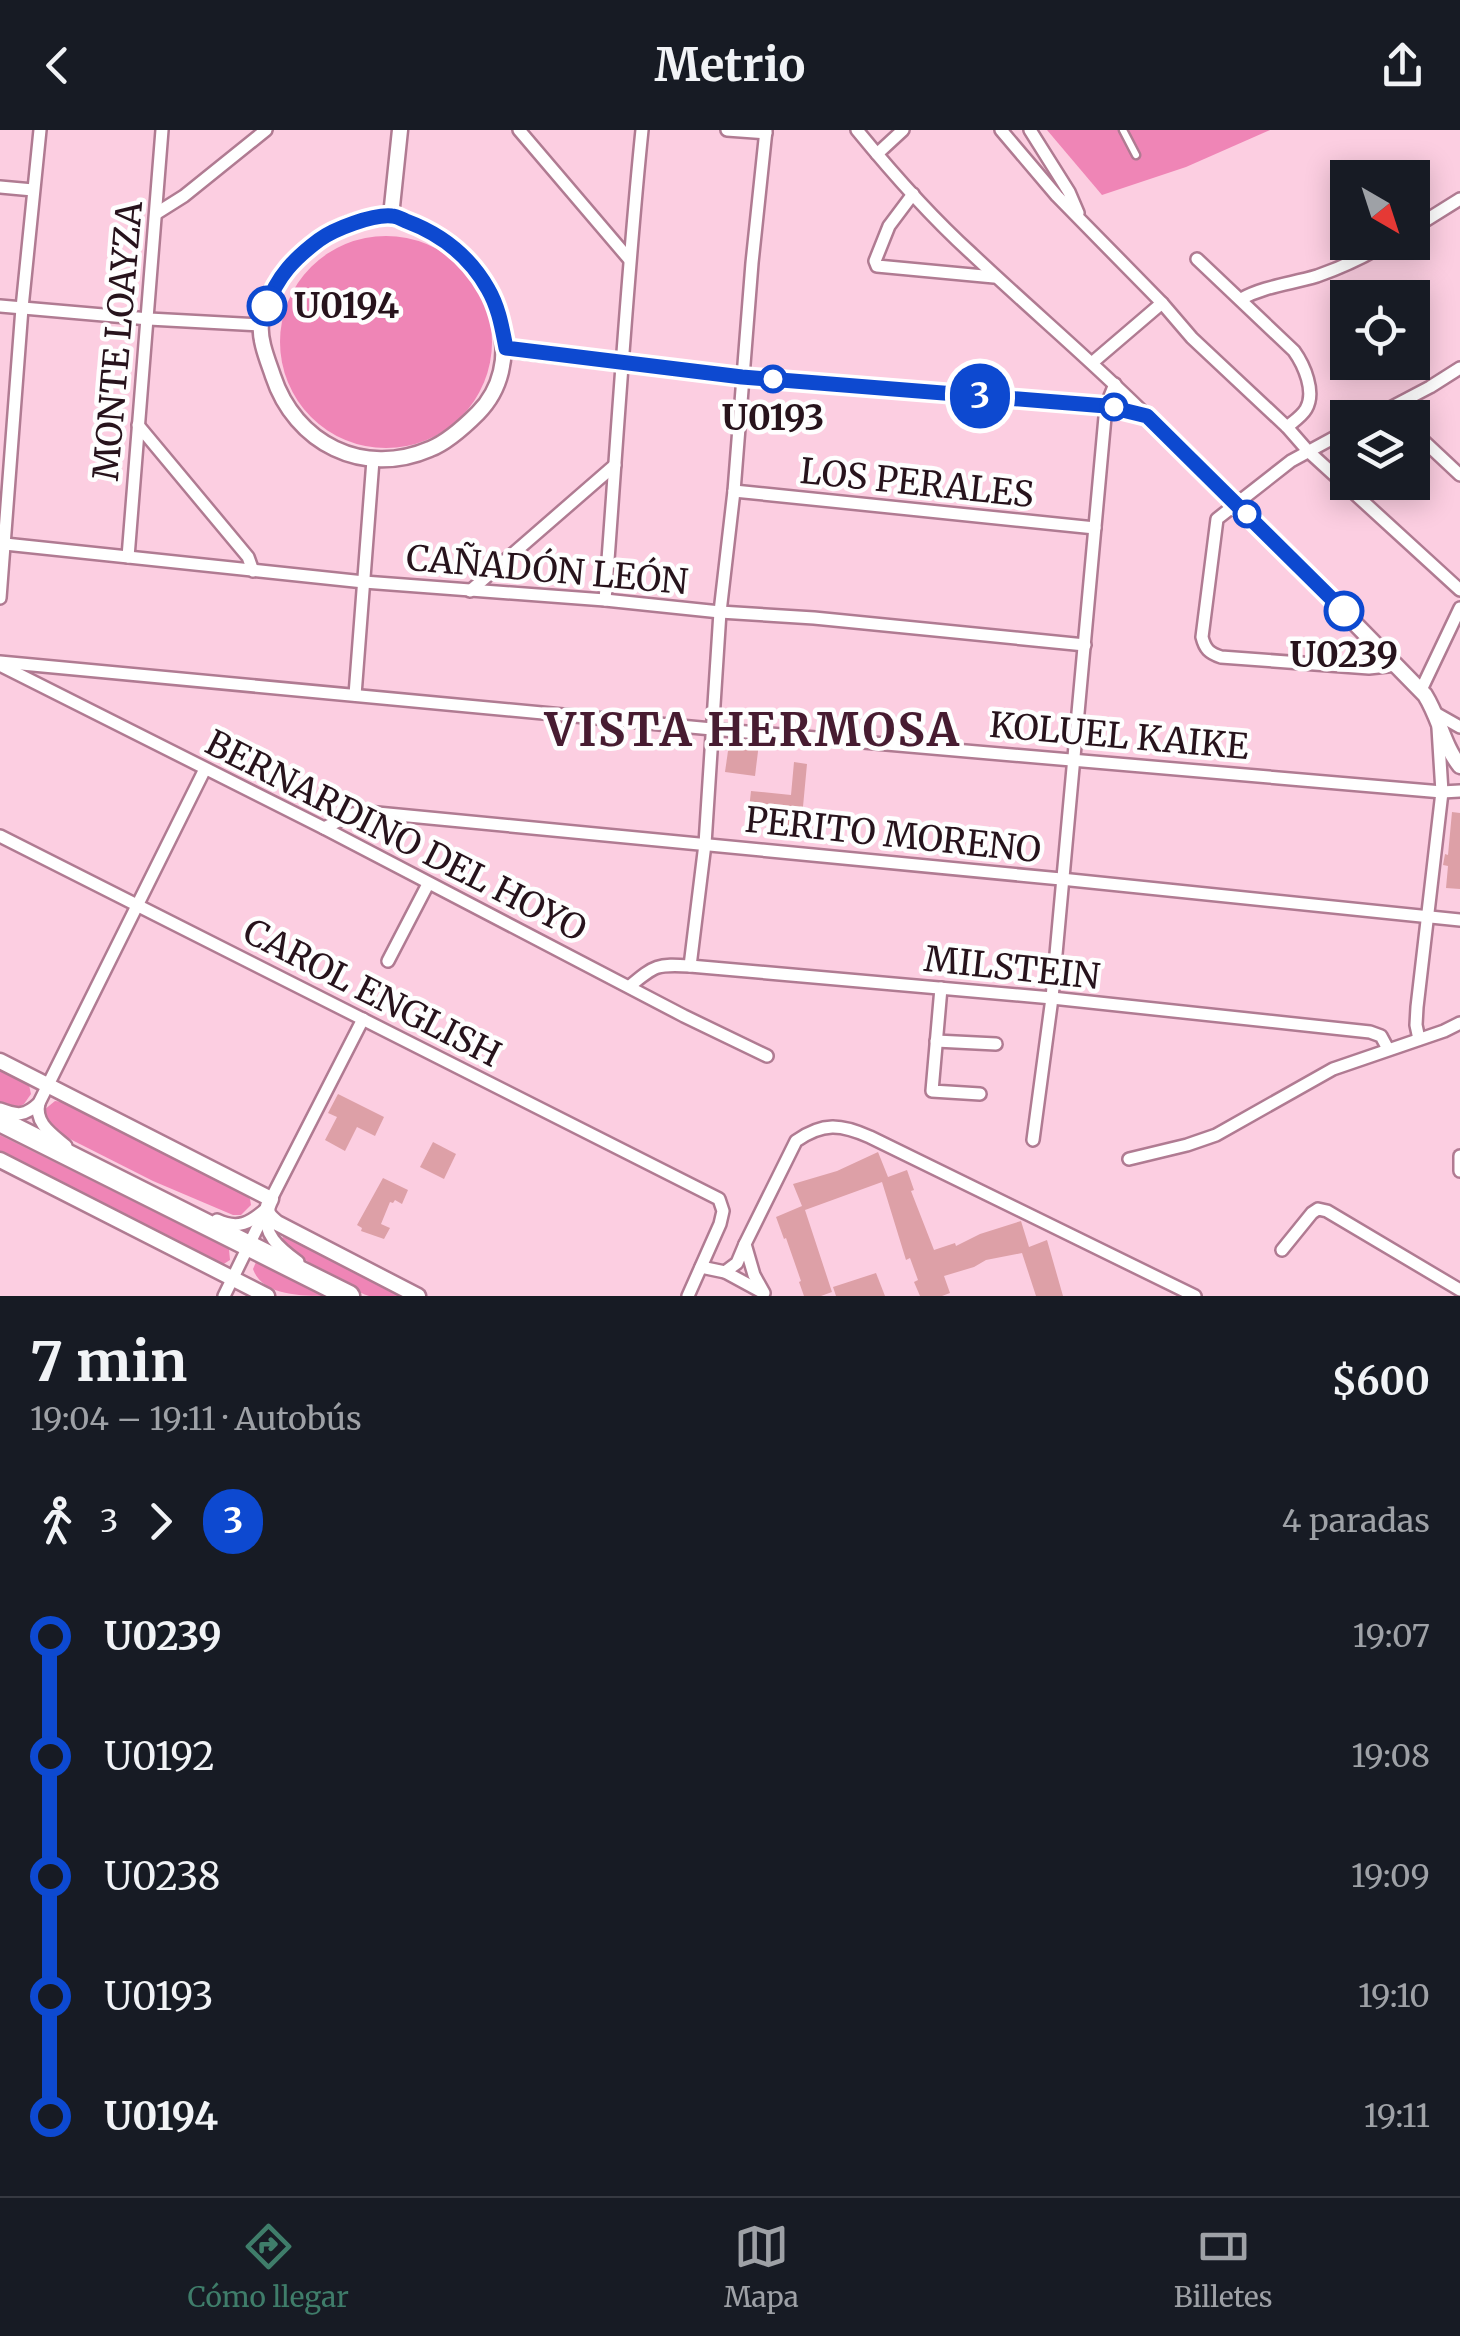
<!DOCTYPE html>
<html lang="es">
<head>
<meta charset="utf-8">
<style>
	:root { --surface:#171b24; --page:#20242c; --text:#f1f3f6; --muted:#9ea1a6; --line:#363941; --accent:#3f7d6a }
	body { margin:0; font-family:Merriweather,serif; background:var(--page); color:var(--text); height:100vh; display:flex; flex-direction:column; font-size:38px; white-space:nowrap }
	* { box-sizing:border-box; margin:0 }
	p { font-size:32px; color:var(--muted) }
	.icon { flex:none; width:55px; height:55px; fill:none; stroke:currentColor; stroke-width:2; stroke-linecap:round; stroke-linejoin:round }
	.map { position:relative; height:1166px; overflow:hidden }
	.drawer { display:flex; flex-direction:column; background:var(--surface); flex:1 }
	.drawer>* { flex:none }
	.badge { padding:0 20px; border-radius:32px; font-size:35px; line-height:65px }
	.needle { width:65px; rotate:141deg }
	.fabs { position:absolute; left:1330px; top:30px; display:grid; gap:20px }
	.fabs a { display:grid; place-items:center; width:100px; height:100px; border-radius:0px; background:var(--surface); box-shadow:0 5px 25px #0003; font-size:50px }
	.map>.badge { position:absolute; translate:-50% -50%; box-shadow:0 0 0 5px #fff }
	.legs { display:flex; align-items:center; gap:15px; height:110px; padding:0 30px; font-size:32px }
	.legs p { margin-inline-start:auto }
	.head { display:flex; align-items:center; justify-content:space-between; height:170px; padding:0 30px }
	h1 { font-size:55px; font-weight:700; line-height:75px }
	ul { padding:0 30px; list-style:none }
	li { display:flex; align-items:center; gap:35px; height:120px; font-size:38px }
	li i { display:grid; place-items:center; width:15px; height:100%; margin:0 12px; background:currentColor }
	li i::after { content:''; width:25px; height:25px; margin:-12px; border:8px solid; border-radius:50%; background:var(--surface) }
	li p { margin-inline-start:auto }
	li:first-child i { background:linear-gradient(#0000 50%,currentColor 0) }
	li:last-child i { background:linear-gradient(currentColor 50%,#0000 0) }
	header { display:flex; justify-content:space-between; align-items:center; height:130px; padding:0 30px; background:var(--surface); font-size:45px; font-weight:700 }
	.tab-bar { display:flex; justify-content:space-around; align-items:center; height:140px; border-top:2px solid var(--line); background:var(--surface); font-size:28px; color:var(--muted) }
	.tab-bar a { display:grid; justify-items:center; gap:5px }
	.tab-bar .on { color:var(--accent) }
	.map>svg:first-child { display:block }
	.green { fill:#ef85b6 }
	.building { fill:#dda0a7 }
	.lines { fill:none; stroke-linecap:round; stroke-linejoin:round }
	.service-casing { stroke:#b07b92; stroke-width:11 }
	.minor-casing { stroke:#b07b92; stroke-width:16 }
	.tertiary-casing { stroke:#b07b92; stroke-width:19 }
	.trunk-casing { stroke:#b07b92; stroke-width:25 }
	.service { stroke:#fff; stroke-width:6 }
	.minor { stroke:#fff; stroke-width:11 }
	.tertiary { stroke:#fff; stroke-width:14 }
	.trunk { stroke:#fff; stroke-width:20 }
	.line-1-casing { stroke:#fff; stroke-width:22 }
	.line-1 { stroke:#0d49d0; stroke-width:15 }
	.stop-1-dot { fill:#fff; stroke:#0d49d0; stroke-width:5 }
	.labels { text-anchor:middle; stroke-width:9; stroke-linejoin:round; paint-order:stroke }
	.stop-label { font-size:35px; font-weight:bold; fill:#27131c; stroke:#fefefe }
	.street-label { font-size:35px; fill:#27131c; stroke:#fefefe }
	.district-label { font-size:45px; font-weight:bold; letter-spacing:2.5px; fill:#471c31; stroke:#fefefe }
</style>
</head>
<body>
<header><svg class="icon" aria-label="back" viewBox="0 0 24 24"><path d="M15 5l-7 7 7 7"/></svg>Metrio<svg class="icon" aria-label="share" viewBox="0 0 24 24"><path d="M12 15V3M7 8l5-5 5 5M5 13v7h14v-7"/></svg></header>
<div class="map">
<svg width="1460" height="1166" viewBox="0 0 1460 1166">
	<rect width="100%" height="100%" fill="#fccee1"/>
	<g class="green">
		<polygon points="1047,0 1270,0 1186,37 1102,65"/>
		<circle cx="386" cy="212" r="106"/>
		<polygon points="0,939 29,955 31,964 24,974 16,979 0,973"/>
		<polygon points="55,971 63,972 236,1058 250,1069 251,1075 241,1085 233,1085 153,1051 66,1007 52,998 45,989 44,980"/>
		<polygon points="0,1005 229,1119 230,1130 222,1135 0,1022"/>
		<path d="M283,1107L291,1109L401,1166C391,1166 378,1166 369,1166C349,1160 296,1125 280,1111Z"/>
		<path d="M256,1132L263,1133L327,1166C301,1166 262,1166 253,1139Z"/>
	</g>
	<g class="building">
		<polygon points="739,611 759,613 755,646 725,642 728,621"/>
		<polygon points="794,632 807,634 801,698 781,695 782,682 749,679 751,661 791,665"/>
		<polygon points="1452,682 1460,683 1460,759 1446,758 1448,736 1443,735 1445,724 1448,725"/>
		<polygon points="338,964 384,987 375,1006 357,997 345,1021 325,1010 337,987 328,983"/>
		<polygon points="433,1012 456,1024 444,1049 420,1037"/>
		<polygon points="878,1022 888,1047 907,1040 914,1060 911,1061 934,1120 955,1113 956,1116 980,1104 1021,1091 1029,1117 1047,1110 1063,1166 1036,1166 1022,1123 986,1130 974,1137 944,1146 950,1163 942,1166 920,1166 914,1152 918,1150 910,1128 906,1130 882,1052 805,1080 832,1162 821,1166 804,1166 799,1152 801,1151 786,1108 784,1109 776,1087 802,1076 793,1054 837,1041"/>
		<polygon points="383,1048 408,1060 402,1074 395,1070 393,1073 390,1072 381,1094 390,1098 384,1109 361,1101 362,1098 357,1095"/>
		<polygon points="876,1143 885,1166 836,1166 833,1157"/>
	</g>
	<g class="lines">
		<g class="service-casing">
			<polyline id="service" points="1123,0 1136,25"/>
		</g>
		<g class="minor-casing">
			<g id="minor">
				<polyline points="519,0 629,129"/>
				<polyline points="727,0 766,3"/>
				<path d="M857,0C893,44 930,86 972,124C1030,179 1091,230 1147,286"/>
				<polyline points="1001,0 1057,66 1162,173 1192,208 1287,297 1308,321 1460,460"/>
				<polyline points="1030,0 1069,62 1078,83"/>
				<polyline points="877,24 903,0"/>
				<polyline points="0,57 33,60"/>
				<polyline points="913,64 889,96 875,131 877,136 994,147"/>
				<polyline points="157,83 184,66 266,0"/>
				<polyline points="1412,99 1460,69"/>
				<path d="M1197,129L1294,221C1304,235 1316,262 1306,279C1302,286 1293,292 1287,297"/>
				<path d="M1241,169C1265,156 1290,154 1317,146C1343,137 1366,126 1389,112"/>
				<polyline points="0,176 149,189 261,195"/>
				<polyline points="1093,232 1162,173"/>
				<polyline points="1371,288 1430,257 1460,238"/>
				<polyline points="138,295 248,427 253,441"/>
				<path d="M1348,300L1291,331L1217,389L1202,507C1205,519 1209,523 1221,527L1369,538L1397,535"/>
				<polyline points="1412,300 1460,345"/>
				<polyline points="734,361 1095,398"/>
				<polyline points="5,414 364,452 605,470 720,482 814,488 1085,515"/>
				<polyline points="128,427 162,0"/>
				<polyline points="470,461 615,335"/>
				<polyline points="0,468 22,178 40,0"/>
				<path d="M605,470C617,313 626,156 642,0"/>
				<polyline points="0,532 712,599 1442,662 1460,661"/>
				<polyline points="0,535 324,698 684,886 767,926"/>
				<polyline points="1421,560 1460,478"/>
				<polyline points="355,565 373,330"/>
				<polyline points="1437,584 1460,597"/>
				<polyline points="324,698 353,684 367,682 1061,749 1460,790"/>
				<polyline points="0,706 719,1069 723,1081 720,1094 688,1166"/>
				<polyline points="388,831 428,754"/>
				<polyline points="690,836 705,714 720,482 734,361 752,133 766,0"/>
				<path d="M630,856C655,835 657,834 690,836L1052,868L1370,902L1381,906L1388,919"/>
				<polyline points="941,858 932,961 980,964"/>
				<polyline points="1419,909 1416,895 1417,877 1442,662 1438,598"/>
				<polyline points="936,911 996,914"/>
				<path d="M39,973C34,993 52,1004 66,1016"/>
				<path d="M0,979C18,986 25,986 39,973L205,639"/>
				<polyline points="1033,1010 1052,868 1106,276 1115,254"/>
				<polyline points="1460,1026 1460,1041"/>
				<polyline points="1129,1029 1187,1015 1216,1005 1333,939 1444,901 1460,893"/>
				<polyline points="271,1069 363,889"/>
				<path d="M266,1079C263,1105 278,1117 298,1132"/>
				<path d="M217,1090C238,1100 250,1093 266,1079"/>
				<polyline points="1282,1120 1312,1083 1318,1079 1327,1081 1460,1160"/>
				<polyline points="701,1137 725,1142 762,1162"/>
				<polyline points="725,1142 737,1133 745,1114"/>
				<path d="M764,1163L754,1145L745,1114L796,1011C823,992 841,994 870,1007L1195,1166"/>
				<polyline points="224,1166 264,1084"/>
			</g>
		</g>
		<g class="tertiary-casing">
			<g id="tertiary">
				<path d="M391,86C412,93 434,101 452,116C500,154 526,234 478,283C465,296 448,312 430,319C363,348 295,313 273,246C268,231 259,210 261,194C267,149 312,106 354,92C365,89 379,88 391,86Z"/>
				<polyline points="391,86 400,0"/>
				<path d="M505,219L742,247L1106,276L1147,286L1237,373L1425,565C1440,589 1443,615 1460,636"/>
				<path d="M0,931L271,1069C265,1081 266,1084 277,1093L418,1166"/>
				<polyline points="0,1030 267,1166"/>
			</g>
		</g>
		<g class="trunk-casing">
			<polyline id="trunk" points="0,991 349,1166"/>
		</g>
		<use href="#service" class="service"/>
		<use href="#minor" class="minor"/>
		<use href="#tertiary" class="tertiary"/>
		<use href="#trunk" class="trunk"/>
	</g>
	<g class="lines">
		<g class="line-1-casing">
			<path id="line-1" d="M267,176C277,146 295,128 319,110C334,99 373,84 392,86C397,86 401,89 406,91C441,104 470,127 488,159C499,178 502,198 506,218L742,247L1106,276L1147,286L1344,481"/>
		</g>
		<use href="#line-1" class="line-1"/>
	</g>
	<g class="stop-1-dot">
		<circle cx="267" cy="176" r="18"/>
		<circle cx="773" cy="249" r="12"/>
		<circle cx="1114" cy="277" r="12"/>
		<circle cx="1247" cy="384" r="12"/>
		<circle cx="1344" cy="481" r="18"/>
	</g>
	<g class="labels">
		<g class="stop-label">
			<text x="294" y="188" text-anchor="start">U0194</text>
			<text x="773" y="300">U0193</text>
			<text x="1344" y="537">U0239</text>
		</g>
		<g class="street-label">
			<text transform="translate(118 211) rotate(-85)" y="12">MONTE LOAYZA</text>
			<text transform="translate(917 353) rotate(6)" y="12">LOS PERALES</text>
			<text transform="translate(547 440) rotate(5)" y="12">CAÑADÓN LEÓN</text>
			<text transform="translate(1119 606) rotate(5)" y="12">KOLUEL KAIKE</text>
			<text transform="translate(893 705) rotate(6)" y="12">PERITO MORENO</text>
			<text transform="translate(396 706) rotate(27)" y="12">BERNARDINO DEL HOYO</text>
			<text transform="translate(1012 838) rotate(6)" y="12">MILSTEIN</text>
			<text transform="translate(372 863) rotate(27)" y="12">CAROL ENGLISH</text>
		</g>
		<g class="district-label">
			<text x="753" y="616">VISTA HERMOSA</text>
		</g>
	</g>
</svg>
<div class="fabs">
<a><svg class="needle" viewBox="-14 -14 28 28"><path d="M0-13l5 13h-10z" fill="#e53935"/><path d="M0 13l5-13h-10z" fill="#9ea1a6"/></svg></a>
<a><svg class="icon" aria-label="locate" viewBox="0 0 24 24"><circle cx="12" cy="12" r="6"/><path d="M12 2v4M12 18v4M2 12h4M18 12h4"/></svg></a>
<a><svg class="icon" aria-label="layers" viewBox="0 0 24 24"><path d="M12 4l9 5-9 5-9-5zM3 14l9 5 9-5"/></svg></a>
</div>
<b class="badge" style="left:980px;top:266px;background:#0d49d0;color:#fff">3</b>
</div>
<section class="drawer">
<div class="head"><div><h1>7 min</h1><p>19:04 – 19:11 · Autobús</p></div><b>$600</b></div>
<div class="legs"><svg class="icon" aria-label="walk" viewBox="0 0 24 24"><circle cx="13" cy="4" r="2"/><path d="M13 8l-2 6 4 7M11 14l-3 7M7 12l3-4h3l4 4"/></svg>3<svg class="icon" aria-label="forward" viewBox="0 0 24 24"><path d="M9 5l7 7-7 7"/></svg><b class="badge" style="background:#0d49d0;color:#fff">3</b><p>4 paradas</p></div>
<ul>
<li><i style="color:#0d49d0"></i><b>U0239</b><p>19:07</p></li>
<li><i style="color:#0d49d0"></i><span>U0192</span><p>19:08</p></li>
<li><i style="color:#0d49d0"></i><span>U0238</span><p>19:09</p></li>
<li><i style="color:#0d49d0"></i><span>U0193</span><p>19:10</p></li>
<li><i style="color:#0d49d0"></i><b>U0194</b><p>19:11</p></li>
</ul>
</section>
<nav class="tab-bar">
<a class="on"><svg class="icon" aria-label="directions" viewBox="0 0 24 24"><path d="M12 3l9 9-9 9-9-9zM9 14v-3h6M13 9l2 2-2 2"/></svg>Cómo llegar</a>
<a><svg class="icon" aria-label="map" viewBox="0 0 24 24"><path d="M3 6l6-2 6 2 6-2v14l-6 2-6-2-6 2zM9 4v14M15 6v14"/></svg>Mapa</a>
<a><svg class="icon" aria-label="tickets" viewBox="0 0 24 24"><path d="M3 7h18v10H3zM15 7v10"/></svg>Billetes</a>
</nav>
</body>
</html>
